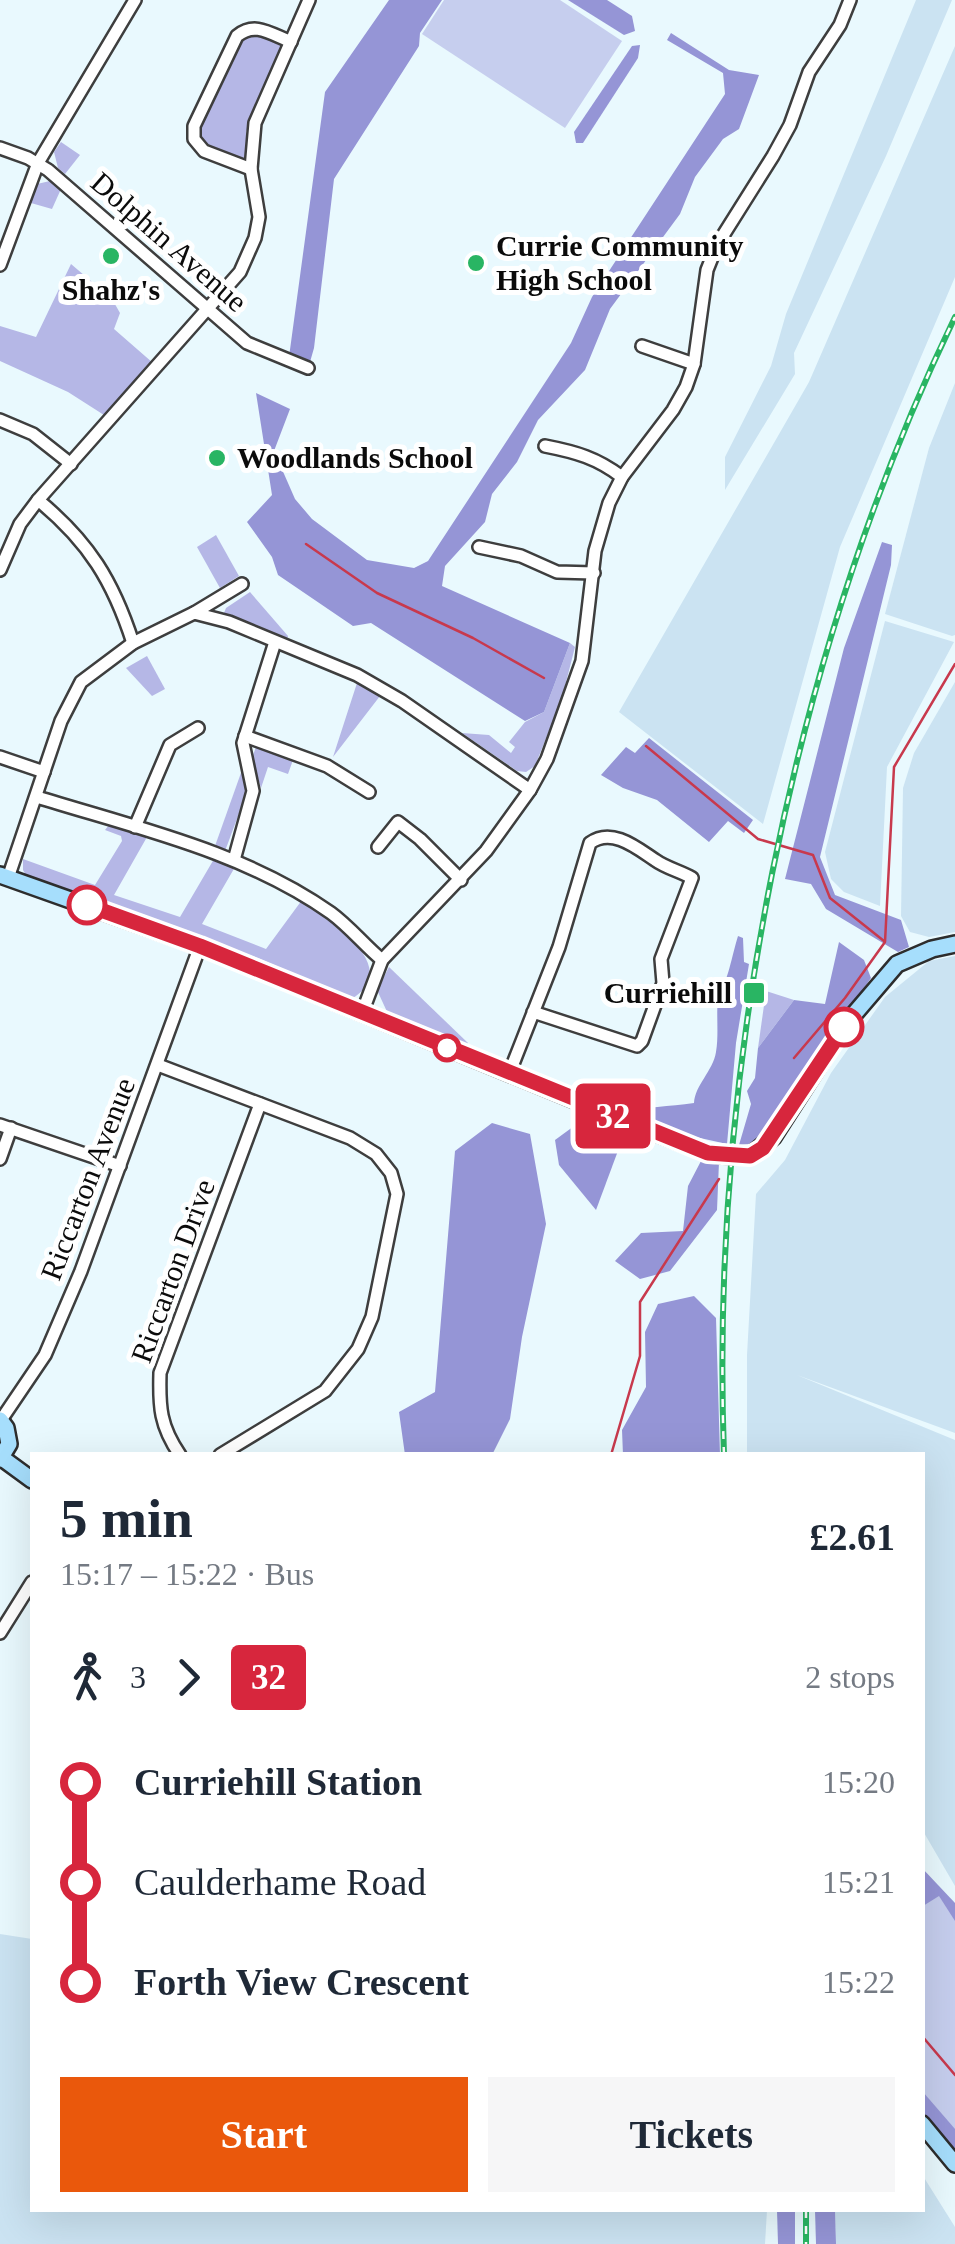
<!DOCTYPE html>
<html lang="en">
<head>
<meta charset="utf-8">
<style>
	:root { --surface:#fff; --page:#f6f6f7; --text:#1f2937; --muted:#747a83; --accent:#ea580c }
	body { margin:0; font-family:"Times New Roman",serif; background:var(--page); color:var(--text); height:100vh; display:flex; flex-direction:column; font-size:38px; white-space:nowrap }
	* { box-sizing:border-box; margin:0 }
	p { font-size:32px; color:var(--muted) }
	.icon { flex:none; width:55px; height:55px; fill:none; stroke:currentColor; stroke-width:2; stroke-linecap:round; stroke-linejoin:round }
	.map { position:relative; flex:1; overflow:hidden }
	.details { position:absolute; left:30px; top:1452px; width:895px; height:760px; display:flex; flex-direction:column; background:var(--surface); border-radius:0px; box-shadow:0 10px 40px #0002 }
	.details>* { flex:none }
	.badge { padding:0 20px; border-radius:8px; font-size:35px; line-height:65px }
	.map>.badge { position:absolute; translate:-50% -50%; box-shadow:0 0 0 5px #fff }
	.legs { display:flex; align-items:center; gap:15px; height:110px; padding:0 30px; font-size:32px }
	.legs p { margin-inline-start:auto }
	.overview { display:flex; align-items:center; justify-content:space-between; height:170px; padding:0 30px }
	h1 { font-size:55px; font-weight:600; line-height:75px }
	.button { display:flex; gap:20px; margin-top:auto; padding:20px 30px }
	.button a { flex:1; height:115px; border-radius:0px; background:var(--accent); color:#fff; font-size:40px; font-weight:600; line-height:115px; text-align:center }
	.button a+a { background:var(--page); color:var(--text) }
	ul { padding:0 30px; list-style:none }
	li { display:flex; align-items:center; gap:35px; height:100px; font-size:38px }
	li i { display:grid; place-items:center; width:15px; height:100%; margin:0 12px; background:currentColor }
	li i::after { content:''; width:25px; height:25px; margin:-12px; border:8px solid; border-radius:50%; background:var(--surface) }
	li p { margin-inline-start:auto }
	li:first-child i { background:linear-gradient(#0000 50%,currentColor 0) }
	li:last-child i { background:linear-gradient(currentColor 50%,#0000 0) }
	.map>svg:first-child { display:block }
	.farmland { fill:#cbe3f2 }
	.green { fill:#b5b7e6 }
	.forest { fill:#9595d6 }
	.pitch { fill:#c6ceee }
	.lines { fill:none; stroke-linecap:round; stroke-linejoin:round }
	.stream { stroke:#c8394d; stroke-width:2.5 }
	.street-casing { stroke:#3e3e3e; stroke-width:16 }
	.secondary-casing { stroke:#2d2d2d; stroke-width:20 }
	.street { stroke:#fff; stroke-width:11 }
	.secondary { stroke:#a6defc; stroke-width:15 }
	.rail-casing { stroke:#29b563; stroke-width:6 }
	.rail { stroke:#fff; stroke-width:2.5; stroke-dasharray:8; stroke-linecap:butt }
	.secondary-bridge-casing { stroke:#2d2d2d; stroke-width:20; stroke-linecap:butt }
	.secondary-bridge { stroke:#a6defc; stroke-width:15 }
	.line-1-casing { stroke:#fff; stroke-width:22 }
	.line-1 { stroke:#d7263d; stroke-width:15 }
	.poi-dot { fill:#29b563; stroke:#fff; stroke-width:4 }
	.stop-1-dot { fill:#fff; stroke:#d7263d; stroke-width:5 }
	.labels { text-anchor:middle; stroke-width:10; stroke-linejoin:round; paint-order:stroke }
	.street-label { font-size:30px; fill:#0b0b0b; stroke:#fff }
	.poi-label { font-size:30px; font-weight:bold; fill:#0b0b0b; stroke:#fff; text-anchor:start }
</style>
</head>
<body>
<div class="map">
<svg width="955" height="2244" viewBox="0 0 955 2244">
	<rect width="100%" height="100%" fill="#e9f9fe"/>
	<g class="farmland">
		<polygon points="916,0 952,0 886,156 794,353 795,374 725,490 725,457 771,366 786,314"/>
		<polygon points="955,46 955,277 840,547 763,824 619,712 809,382"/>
		<polygon points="955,383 955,635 952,636 885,614 929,448"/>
		<polygon points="885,621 954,642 887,767 880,906 844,892 831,879 825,852"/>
		<polygon points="955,682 955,932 929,937 910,932 901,916 903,788 914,753"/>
		<polygon points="955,956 955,1433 797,1375 955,1440 955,1886 923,1831 922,1455 747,1455 747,1355 756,1194 785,1160 831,1073 885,997 929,961"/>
		<polygon points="0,1934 32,1939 32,2210 767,2210 765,2244 0,2244"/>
		<polygon points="923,2176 955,2227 955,2244 836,2244 835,2210 922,2210"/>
	</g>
	<g class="green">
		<path d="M256,33L284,46L246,132V159L239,161L206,146L200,138V125C212,100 229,40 256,33Z"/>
		<polygon points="61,142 80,155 65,174 58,168 54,152"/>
		<polygon points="50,181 61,189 52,209 31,203 37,184"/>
		<polygon points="71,264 112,299 120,313 114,329 153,363 104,415 68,392 0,361 0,326 36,337"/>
		<polygon points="216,535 239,576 220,588 197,547"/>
		<polygon points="250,592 288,636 287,640 224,613 226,608"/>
		<polygon points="570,643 575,647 562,698 535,766 526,772 517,771 462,733 489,735 511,753 515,747 509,742 525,722 544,712"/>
		<polygon points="147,656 165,689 152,696 126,668"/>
		<polygon points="357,682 380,696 333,757 357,683"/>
		<polygon points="256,747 293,760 288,774 268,767 261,788 252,758"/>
		<polygon points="242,770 247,792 225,851 215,846"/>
		<path d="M109,825L147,837L114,895L180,917L214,859L235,867L202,924L266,949L302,900C329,920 405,968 351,999L258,958L28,879L23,870V859L95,885L122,841L121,836L105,830Z"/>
		<polygon points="389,967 468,1043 467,1049 389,1016 377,990"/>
		<polygon points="766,991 794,1000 758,1048"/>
	</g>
	<g class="forest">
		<polygon points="389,0 442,0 420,33 419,46 334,179 314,348 310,362 289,357 325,92"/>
		<polygon points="568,0 607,0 632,16 635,31 624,35"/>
		<polygon points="671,33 729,70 759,75 739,129 723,139 695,177 680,214 610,309 585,370 538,420 517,462 492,494 485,522 445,566 442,586 570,643 544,712 525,721 371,623 353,626 278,575 272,557 247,522 272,495 256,393 290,409 274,451 295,499 312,519 367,560 414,568 428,561 571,343 592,297 725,94 723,73 667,40"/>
		<polygon points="640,45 638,58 583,143 576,143 574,132 632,46"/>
		<polygon points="882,542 892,545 891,565 820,857 835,895 901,920 909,947 898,952 826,909 811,884 785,879 844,648"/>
		<polygon points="649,738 753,820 744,833 728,821 709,842 657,800 623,788 601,775 626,747 635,753"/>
		<path d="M738,936L743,938L744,962L749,964L736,1043L727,1144L691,1136L621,1113C646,1106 669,1107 694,1103C695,1085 713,1071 716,1052C719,1034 716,1014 718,996C728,982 732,955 738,936Z"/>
		<polygon points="839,942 864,960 871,978 757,1143 739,1145 751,1104 747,1091 755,1078 758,1048 794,1000 825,1004"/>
		<polygon points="581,1121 622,1140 596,1210 559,1165 555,1140"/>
		<polygon points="492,1123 530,1134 546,1224 522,1337 510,1419 492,1455 405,1455 399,1412 435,1392 455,1151"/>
		<polygon points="701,1161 719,1162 717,1210 670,1271 640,1279 615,1261 641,1233 683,1231 688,1186"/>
		<polygon points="694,1296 716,1318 720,1455 623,1455 622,1430 646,1387 645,1332 658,1304"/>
		<polygon points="922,1868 955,1903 955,2154 923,2117"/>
		<polygon points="777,2210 795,2210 795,2244 778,2244"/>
		<polygon points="815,2210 835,2210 836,2244 816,2244"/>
	</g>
	<g class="pitch">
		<polygon points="444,0 560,0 622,41 565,128 422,34"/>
		<polygon points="939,1896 955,1921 955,2129 923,2092 923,1906"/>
	</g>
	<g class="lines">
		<g class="stream">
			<polyline points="306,544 377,593 473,638 544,678"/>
			<polyline points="646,746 758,839 813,855 830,898 884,941"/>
			<polyline points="794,1058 845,998 885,942 894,767 955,664"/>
			<polyline points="611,1455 640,1356 640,1302 719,1179"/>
			<polyline points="922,2036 955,2075"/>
		</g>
		<g class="street-casing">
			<g id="street">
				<polyline points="0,148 28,158 48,170 247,343 308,368"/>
				<path d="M251,169L204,151L194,139V126L237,36C255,21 271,34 291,42"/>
				<polyline points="0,265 38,163 135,0"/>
				<polyline points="642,346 694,364"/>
				<polyline points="0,420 33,434 71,464"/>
				<path d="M545,446C576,452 597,458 622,477"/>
				<path d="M38,500C89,542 113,581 133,643"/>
				<polyline points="479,547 521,556 557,572 594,573"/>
				<polyline points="0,570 20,524 38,500 240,272 255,238 259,217 251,169 255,123 309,0"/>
				<polyline points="194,613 242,584"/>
				<polyline points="245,736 327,766 369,792"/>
				<polyline points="0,757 44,772"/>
				<path d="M37,797C137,828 245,852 331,913C350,927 364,945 382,960"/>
				<polyline points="135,827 170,745 198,728"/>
				<polyline points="378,847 398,822 420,839 461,880"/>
				<polyline points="234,860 253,791 243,743 275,642"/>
				<polyline points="8,878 61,721 81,682 133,643 194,613 229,622 357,675 402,701 530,790"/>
				<polyline points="362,1013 382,960 486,851 530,790 547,759 582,661 595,551 609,503 622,477 673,410 686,387 694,364 707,270 717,245 773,156 790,125 809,72 840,25 850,0"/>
				<polyline points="158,1065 350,1138 376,1154 391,1173 397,1194 372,1317 358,1349 325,1391 220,1455"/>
				<path d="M509,1074L559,947L590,843C612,827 637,848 655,860C666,868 680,871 692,878L661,959L663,983L642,1041L637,1046L533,1012"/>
				<polyline points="0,1125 120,1166"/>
				<polyline points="0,1159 11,1128"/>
				<polyline points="1,1420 45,1355 81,1271 200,946"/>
				<path d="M180,1455C160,1426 159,1407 160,1373L260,1104"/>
				<polyline points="0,1633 32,1582"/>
			</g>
		</g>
		<g class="secondary-casing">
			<g id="secondary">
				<polyline points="0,875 200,946 626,1121 708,1153 723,1155"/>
				<polyline points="750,1156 773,1137 844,1026 897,964 932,949 955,944"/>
				<polyline points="0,1420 6,1428 9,1444 0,1459"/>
				<polyline points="2,1458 32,1480"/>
				<polyline points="922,2124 955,2164"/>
			</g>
		</g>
		<use href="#street" class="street"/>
		<use href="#secondary" class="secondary"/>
		<g class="rail-casing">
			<g id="rail">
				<path d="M724,1455C710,1077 790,658 955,317"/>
				<polyline points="806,2210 806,2244"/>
			</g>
		</g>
		<use href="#rail" class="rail"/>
		<g class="secondary-bridge-casing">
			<polyline id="secondary-bridge" points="723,1155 750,1156"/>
		</g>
		<use href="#secondary-bridge" class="secondary-bridge"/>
	</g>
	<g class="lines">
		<g class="line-1-casing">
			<polyline id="line-1" points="87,905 200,946 708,1153 750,1156 763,1148 844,1027"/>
		</g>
		<use href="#line-1" class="line-1"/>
	</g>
	<g class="poi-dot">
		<circle cx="111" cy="256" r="10"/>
		<circle cx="476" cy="263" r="10"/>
		<circle cx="217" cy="458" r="10"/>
		<rect x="742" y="981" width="24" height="24" rx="5"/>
	</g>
	<g class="stop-1-dot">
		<circle cx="87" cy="905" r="18"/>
		<circle cx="844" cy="1027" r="18"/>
		<circle cx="447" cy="1048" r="12"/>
	</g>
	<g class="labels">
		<g class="street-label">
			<text transform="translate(169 242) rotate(41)" y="10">Dolphin Avenue</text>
			<text transform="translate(88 1179) rotate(-69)" y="10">Riccarton Avenue</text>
			<text transform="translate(173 1271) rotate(-70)" y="10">Riccarton Drive</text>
		</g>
		<g class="poi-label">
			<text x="496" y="256">Currie Community<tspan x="496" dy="34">High School</tspan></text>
			<text x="111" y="300" text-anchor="middle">Shahz's</text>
			<text x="237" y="468">Woodlands School</text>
			<text x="732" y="1003" text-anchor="end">Curriehill</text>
		</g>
	</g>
</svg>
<b class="badge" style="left:613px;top:1116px;background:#d7263d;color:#fff">32</b>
<section class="details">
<div class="overview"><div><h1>5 min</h1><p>15:17 – 15:22 · Bus</p></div><b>£2.61</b></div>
<div class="legs"><svg class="icon" aria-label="walk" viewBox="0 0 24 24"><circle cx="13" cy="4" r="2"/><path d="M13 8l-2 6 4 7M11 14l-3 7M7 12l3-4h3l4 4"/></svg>3<svg class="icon" aria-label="forward" viewBox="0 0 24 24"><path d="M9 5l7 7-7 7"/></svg><b class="badge" style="background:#d7263d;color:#fff">32</b><p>2 stops</p></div>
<ul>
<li><i style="color:#d7263d"></i><b>Curriehill Station</b><p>15:20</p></li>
<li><i style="color:#d7263d"></i><span>Caulderhame Road</span><p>15:21</p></li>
<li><i style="color:#d7263d"></i><b>Forth View Crescent</b><p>15:22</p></li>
</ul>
<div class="button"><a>Start</a><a>Tickets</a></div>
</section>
</div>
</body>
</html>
